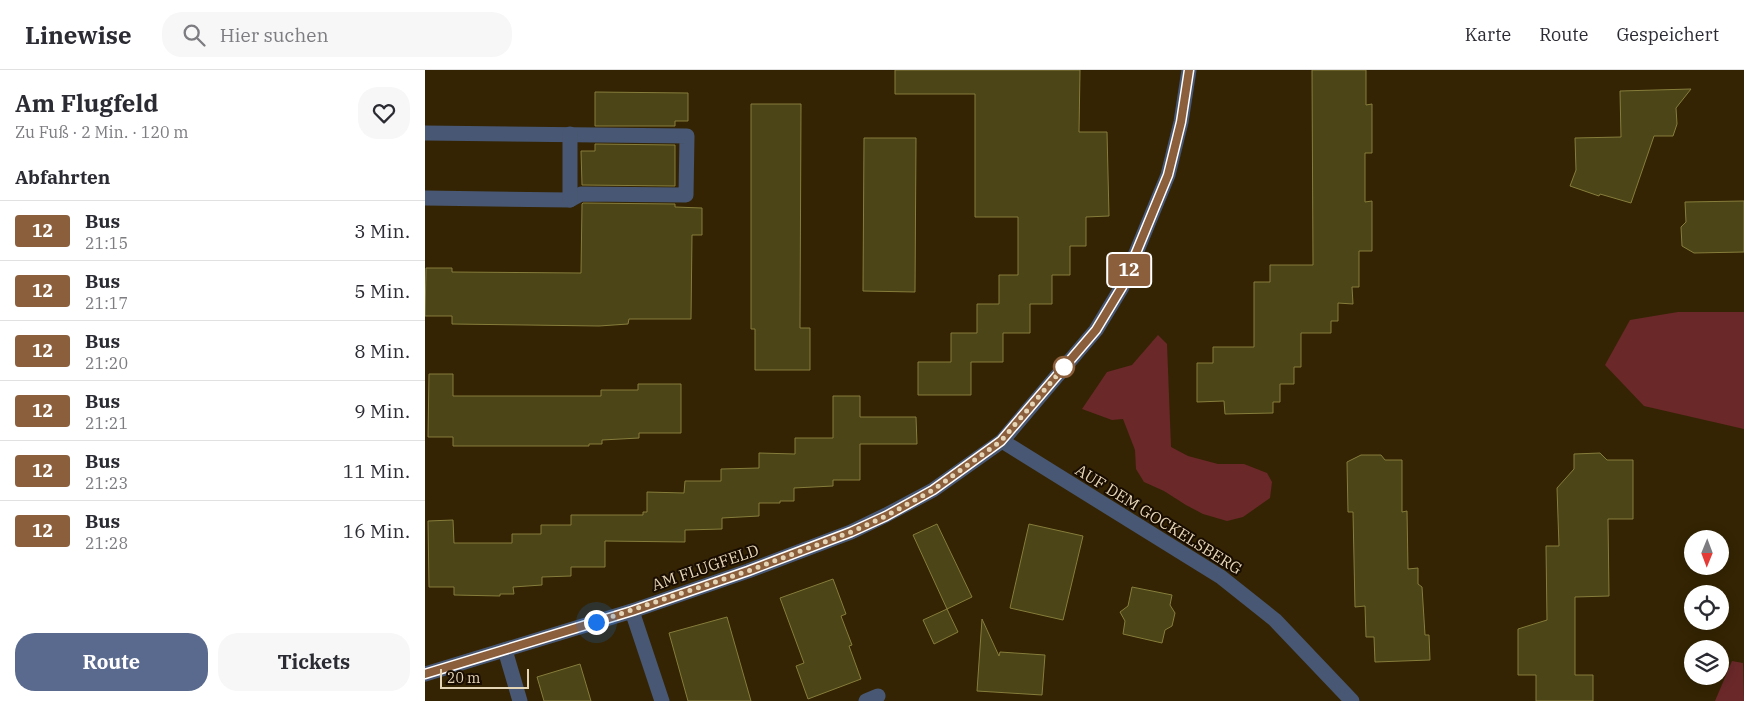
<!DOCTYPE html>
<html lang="de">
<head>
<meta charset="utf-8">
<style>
	:root { --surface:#fff; --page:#f7f7f7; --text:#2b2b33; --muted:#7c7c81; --line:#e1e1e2; --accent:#596a8e }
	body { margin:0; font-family:"IBM Plex Serif",serif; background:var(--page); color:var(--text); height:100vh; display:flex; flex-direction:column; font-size:19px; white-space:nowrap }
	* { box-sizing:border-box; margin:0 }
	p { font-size:16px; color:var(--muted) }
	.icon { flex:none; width:28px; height:28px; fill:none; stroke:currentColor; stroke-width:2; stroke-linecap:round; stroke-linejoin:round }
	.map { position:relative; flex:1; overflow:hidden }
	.panel { display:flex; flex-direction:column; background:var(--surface); width:425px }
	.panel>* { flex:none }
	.badge { padding:0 10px; border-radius:4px; font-size:18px; line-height:32px }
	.needle { width:32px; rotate:181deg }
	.controls { position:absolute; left:1259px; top:460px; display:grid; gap:10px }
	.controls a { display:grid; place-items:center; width:45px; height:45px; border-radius:50%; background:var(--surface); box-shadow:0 2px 12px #0003; font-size:25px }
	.scale { position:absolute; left:15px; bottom:12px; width:89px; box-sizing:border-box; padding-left:5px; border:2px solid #e5d5b7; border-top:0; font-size:14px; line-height:18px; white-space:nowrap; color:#e5d5b7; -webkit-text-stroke:4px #190d00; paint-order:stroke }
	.you { position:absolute; width:25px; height:25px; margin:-12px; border:4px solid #fff; border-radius:50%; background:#1a73e8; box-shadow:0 0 0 8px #1a73e833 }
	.map>.badge { position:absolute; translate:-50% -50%; box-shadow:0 0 0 2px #fff }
	h2 { padding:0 15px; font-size:19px; line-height:45px }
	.round { display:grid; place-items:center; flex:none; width:52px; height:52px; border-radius:20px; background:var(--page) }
	.headline { display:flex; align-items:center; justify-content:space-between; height:85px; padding:0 15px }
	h1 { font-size:24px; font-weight:700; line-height:38px }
	.button { display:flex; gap:10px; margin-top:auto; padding:10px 15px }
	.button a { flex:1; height:58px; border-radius:20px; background:var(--accent); color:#fff; font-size:20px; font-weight:700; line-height:58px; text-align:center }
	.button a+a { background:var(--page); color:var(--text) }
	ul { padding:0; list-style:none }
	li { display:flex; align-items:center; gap:15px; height:60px; padding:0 15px; border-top:1px solid var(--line) }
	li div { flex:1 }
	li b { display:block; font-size:19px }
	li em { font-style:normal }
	li .badge { min-width:55px; font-weight:700; text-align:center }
	header { display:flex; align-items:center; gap:30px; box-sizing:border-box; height:70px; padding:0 25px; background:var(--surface); border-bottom:1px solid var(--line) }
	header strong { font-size:24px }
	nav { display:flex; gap:28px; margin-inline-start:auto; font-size:18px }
	.search { width:350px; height:45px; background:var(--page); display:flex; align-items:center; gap:12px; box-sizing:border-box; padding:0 18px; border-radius:20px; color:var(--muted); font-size:19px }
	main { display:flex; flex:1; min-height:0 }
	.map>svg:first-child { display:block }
	.green { fill:#6a2829 }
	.building { fill:#4b4517; stroke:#867d3b }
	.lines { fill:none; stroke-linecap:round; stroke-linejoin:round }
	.minor { stroke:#485773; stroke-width:15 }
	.line-casing { stroke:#fff; stroke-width:11 }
	.line { stroke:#8b5e3c; stroke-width:8 }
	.walk { stroke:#e5d5b7; stroke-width:5; stroke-dasharray:0 9 }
	.stop-dot { fill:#fff; stroke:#8b5e3c; stroke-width:2.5 }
	.labels { text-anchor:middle; stroke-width:4; stroke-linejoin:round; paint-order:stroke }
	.street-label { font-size:16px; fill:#e5d5b7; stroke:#190d00 }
</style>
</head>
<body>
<header>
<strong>Linewise</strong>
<div class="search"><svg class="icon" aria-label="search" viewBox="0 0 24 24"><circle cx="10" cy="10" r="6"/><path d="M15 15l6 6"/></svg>Hier suchen</div>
<nav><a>Karte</a><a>Route</a><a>Gespeichert</a></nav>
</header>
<main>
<section class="panel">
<div class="headline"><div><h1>Am Flugfeld</h1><p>Zu Fuß · 2 Min. · 120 m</p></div><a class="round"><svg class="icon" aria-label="heart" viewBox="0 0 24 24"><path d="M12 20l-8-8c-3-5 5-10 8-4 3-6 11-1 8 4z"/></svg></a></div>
<h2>Abfahrten</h2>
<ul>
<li><span class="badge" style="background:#8b5e3c;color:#fff">12</span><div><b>Bus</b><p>21:15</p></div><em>3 Min.</em></li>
<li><span class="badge" style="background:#8b5e3c;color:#fff">12</span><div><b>Bus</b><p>21:17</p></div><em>5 Min.</em></li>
<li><span class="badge" style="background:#8b5e3c;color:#fff">12</span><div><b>Bus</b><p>21:20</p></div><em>8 Min.</em></li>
<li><span class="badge" style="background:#8b5e3c;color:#fff">12</span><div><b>Bus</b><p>21:21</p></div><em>9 Min.</em></li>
<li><span class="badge" style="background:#8b5e3c;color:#fff">12</span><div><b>Bus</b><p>21:23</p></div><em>11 Min.</em></li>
<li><span class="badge" style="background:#8b5e3c;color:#fff">12</span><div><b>Bus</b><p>21:28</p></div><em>16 Min.</em></li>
</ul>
<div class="button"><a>Route</a><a>Tickets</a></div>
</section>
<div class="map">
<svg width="1319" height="631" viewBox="0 0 1319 631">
	<rect width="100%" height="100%" fill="#342403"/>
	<g class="green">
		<polygon points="1253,242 1319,242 1319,359 1219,336 1180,295 1205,250"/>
		<polygon points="733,265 742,274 746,377 763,386 793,394 819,394 842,403 847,412 845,428 818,447 802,451 778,444 761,435 739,421 719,412 711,399 710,380 698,349 687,350 657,339 682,302 707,295"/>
		<polygon points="1307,591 1318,593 1319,631 1290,631"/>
	</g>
	<g class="building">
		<polygon points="470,0 655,0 654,62 682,62 684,146 661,147 661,176 645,176 645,205 627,205 627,234 605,234 605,263 578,263 578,292 546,292 546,325 493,325 493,292 526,292 526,263 552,263 552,234 574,234 574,205 593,205 593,147 550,147 550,24 470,24"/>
		<polygon points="887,0 941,0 941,35 947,34 947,83 940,83 940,132 947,131 947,181 934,181 934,217 927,217 928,234 913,233 913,251 906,251 906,263 876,263 876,297 869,297 869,314 855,314 855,332 848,332 848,343 800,344 799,331 772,332 772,293 788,293 788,277 829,277 829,212 845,212 845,195 888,195"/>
		<polygon points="1266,19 1251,38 1252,54 1248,66 1229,66 1206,133 1175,124 1174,126 1145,116 1151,100 1150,68 1196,67 1195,21"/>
		<polygon points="170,22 263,23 263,51 250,51 250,56 170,56"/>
		<polygon points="326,34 376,34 375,258 385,258 385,300 330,300 330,259 326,259"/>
		<polygon points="439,68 491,68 490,222 438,221"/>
		<polygon points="170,74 250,75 250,116 157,115 156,81 170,81"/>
		<polygon points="1319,131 1319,182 1269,183 1257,176 1256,157 1261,152 1260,132"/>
		<polygon points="158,133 250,134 250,137 277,138 277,165 267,165 266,249 204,249 203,254 174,256 27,254 27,246 0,246 1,198 27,198 27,202 156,203 157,134"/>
		<polygon points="4,304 28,304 28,326 176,326 176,320 213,320 213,314 256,314 256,363 214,363 214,368 177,370 177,374 164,374 164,376 28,376 28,367 3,367"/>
		<polygon points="408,326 435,326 435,347 491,347 492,374 435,374 435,410 408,410 408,416 369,418 369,431 355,431 355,433 334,433 334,446 297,448 297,459 260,460 260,472 180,471 180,497 146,497 146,506 117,507 117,515 88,517 89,524 75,524 75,526 29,525 29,517 4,517 3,451 28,450 29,473 87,473 87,464 116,464 116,455 146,455 146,445 218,445 218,442 222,442 222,422 259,423 260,411 296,411 296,399 334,398 334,383 370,384 370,368 408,368"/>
		<polygon points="1175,383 1182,390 1208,390 1208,449 1183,449 1184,526 1150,527 1150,605 1168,605 1168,631 1111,631 1111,605 1093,605 1093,559 1122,550 1121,476 1134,476 1132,418 1149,399 1149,384"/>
		<polygon points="936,385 956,385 960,390 977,390 977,442 982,441 983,499 993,498 993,514 997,517 1000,565 1004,565 1005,590 950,592 949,567 941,567 940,536 930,537 928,442 923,442 922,392"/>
		<polygon points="512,454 547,527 522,539 488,465"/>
		<polygon points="604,454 658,466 638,550 585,538"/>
		<polygon points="408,509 421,544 416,546 427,575 424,576 436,609 383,629 371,596 379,593 355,528"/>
		<polygon points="707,517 747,525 745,535 750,543 747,556 740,560 737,573 698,564 700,551 695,542 703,536"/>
		<polygon points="522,539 533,562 509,574 498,550"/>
		<polygon points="302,547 326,631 263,631 244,563"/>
		<polygon points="557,549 574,586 575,582 620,585 617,625 552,621"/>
		<polygon points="155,594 166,631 119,631 112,607"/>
	</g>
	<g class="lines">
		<g class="minor">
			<polyline points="0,63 262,66 261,125 156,124 145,130 0,128"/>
			<polyline points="145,130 145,64"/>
			<polyline points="577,371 796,507 850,550 927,631"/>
			<polyline points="207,541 237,631"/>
			<polyline points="80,580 95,631"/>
			<polyline points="0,604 207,541 323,501 426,462 461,445 508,420 577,371 671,260 697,217 743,105 756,52 764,0"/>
			<polyline points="441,631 453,626"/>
		</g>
	</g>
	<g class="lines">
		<g class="line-casing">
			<polyline id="line" points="0,604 207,541 323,501 426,462 461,446 508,420 576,371 671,260 697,217 743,105 756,52 764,0"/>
		</g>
		<use href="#line" class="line"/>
		<polyline class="walk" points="171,552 323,501 426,462 461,446 508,420 576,371 639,297"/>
	</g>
	<circle class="stop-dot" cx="639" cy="297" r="10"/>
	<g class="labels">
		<g class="street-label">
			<text transform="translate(734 449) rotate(32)" y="6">AUF DEM GOCKELSBERG</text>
			<text transform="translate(280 497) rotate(-19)" y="6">AM FLUGFELD</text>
		</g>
	</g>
</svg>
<div class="controls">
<a><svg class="needle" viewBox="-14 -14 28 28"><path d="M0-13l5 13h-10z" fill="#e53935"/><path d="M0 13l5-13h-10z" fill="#7c7c81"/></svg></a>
<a><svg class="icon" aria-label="locate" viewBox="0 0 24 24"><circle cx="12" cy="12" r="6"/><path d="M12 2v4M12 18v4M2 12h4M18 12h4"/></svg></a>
<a><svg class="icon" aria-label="layers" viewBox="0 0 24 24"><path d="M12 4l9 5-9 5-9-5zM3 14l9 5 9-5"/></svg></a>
</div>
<div class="scale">20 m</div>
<div class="you" style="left:171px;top:552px"></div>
<b class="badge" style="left:704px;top:200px;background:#8b5e3c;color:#fff">12</b>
</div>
</main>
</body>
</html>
